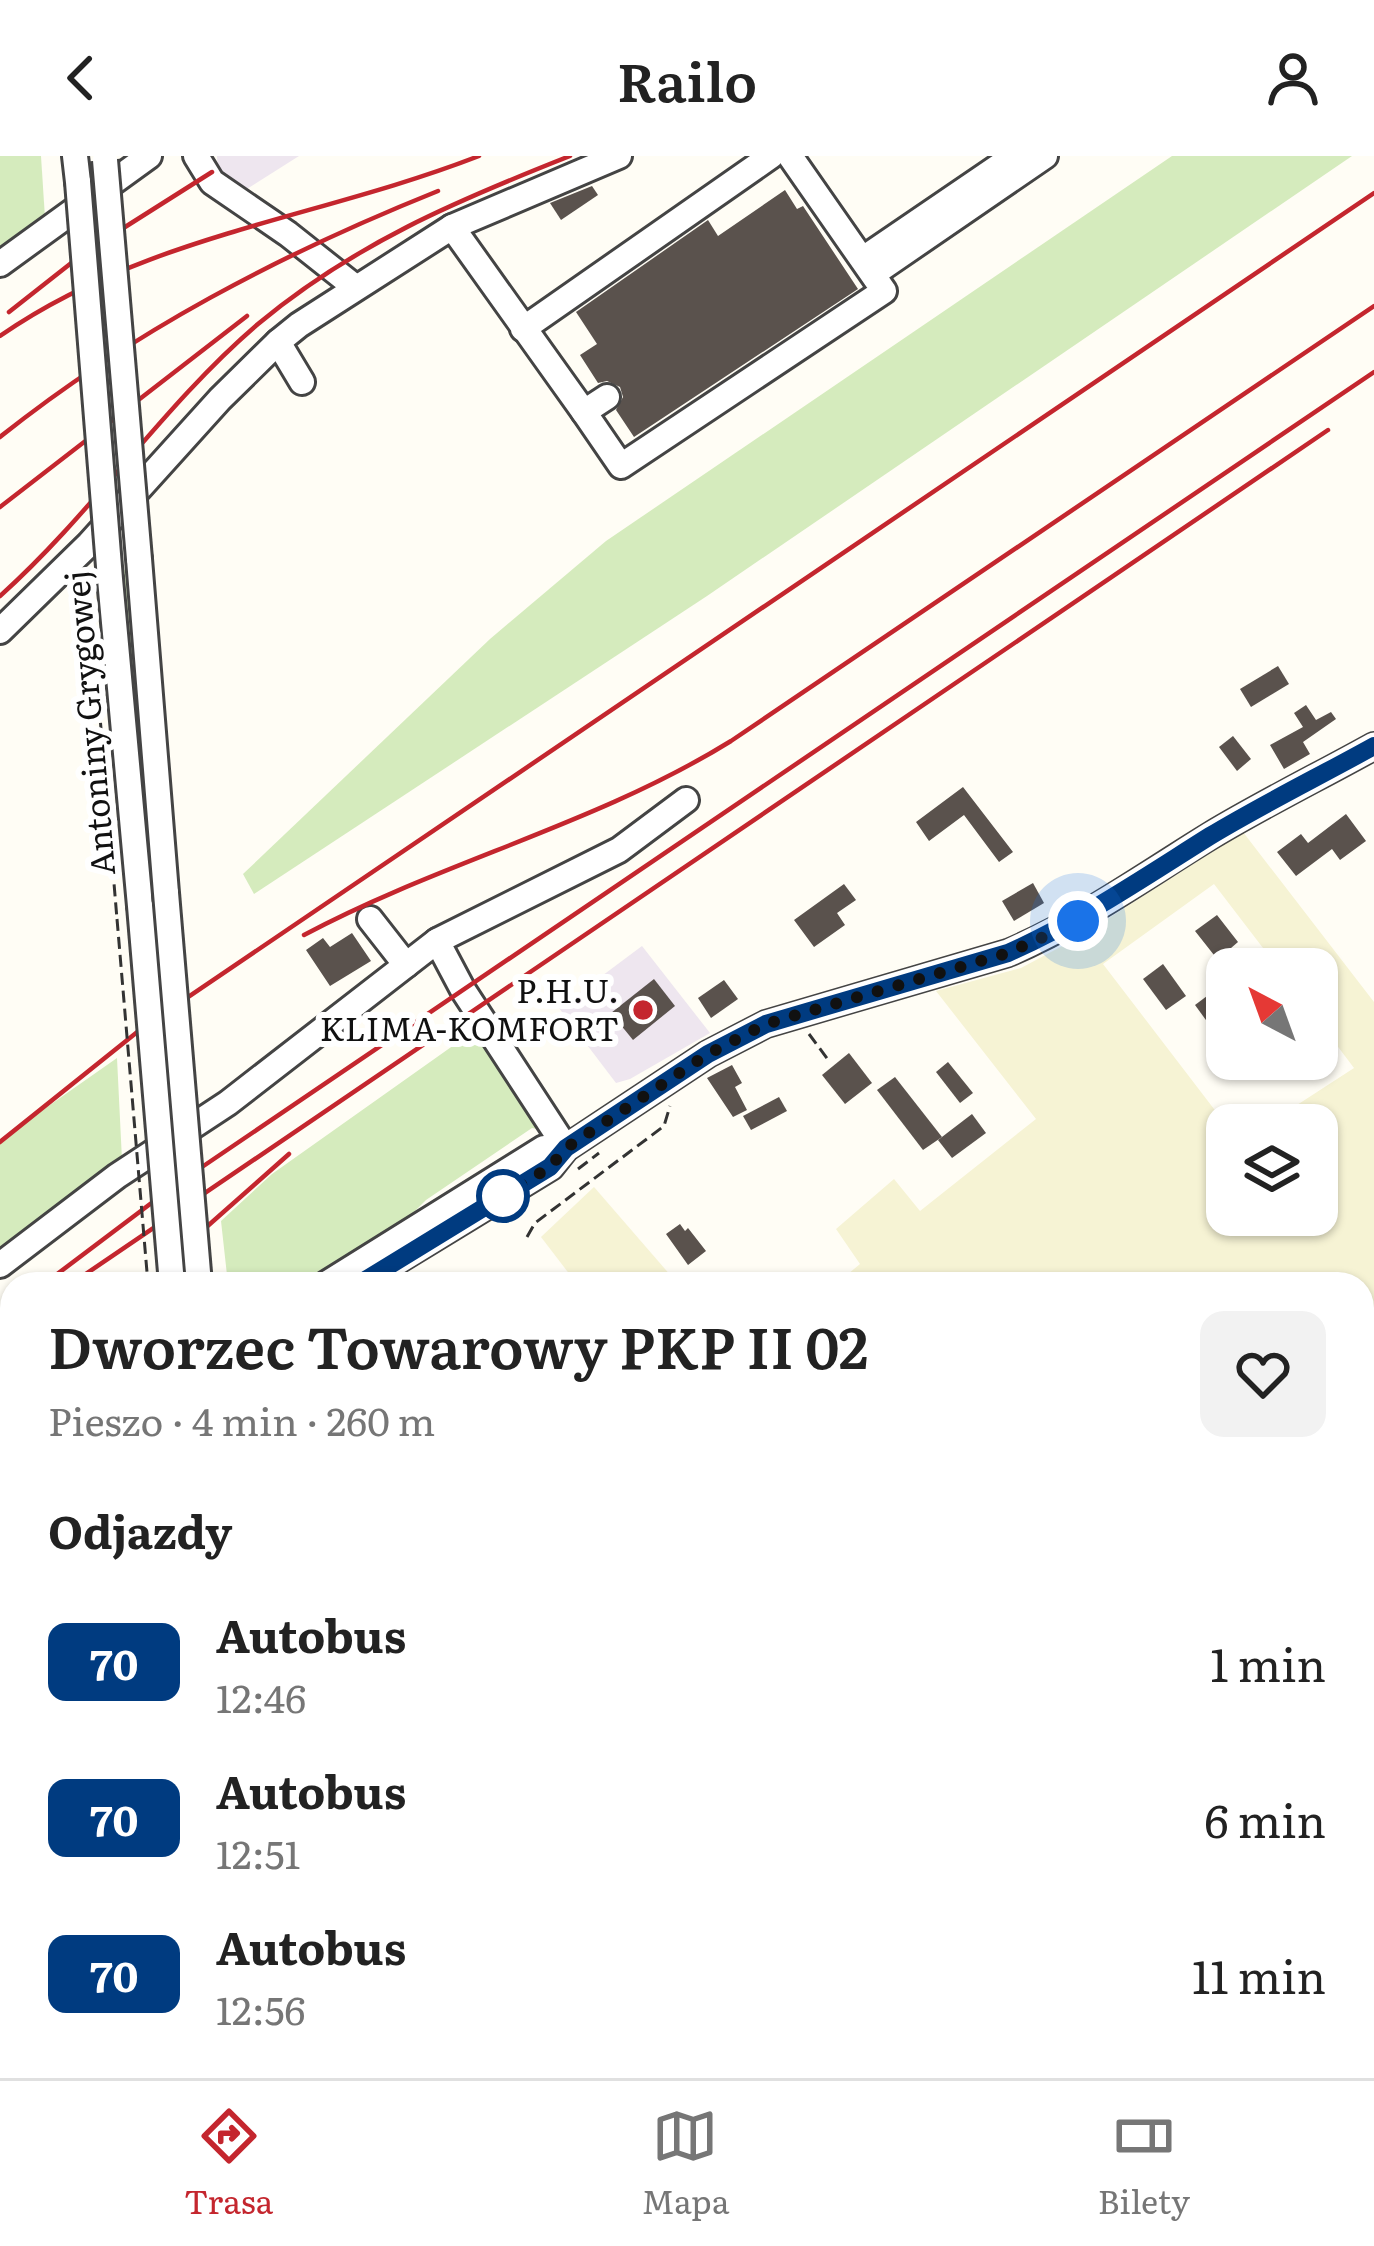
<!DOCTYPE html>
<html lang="pl">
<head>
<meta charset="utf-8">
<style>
	:root { --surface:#fff; --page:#f2f2f2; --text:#222; --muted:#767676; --line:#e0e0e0; --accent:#c4262e }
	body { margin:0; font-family:Literata,serif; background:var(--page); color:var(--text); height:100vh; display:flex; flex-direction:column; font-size:45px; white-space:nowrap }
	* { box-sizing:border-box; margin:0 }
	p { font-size:39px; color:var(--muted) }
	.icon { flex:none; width:66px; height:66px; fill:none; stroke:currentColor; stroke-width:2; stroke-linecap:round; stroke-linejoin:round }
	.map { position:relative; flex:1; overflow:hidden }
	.drawer { position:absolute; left:0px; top:1116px; width:1374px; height:807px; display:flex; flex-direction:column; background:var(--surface); border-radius:36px 36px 0 0; box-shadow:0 3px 9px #0004 }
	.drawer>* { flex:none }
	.badge { padding:0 24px; border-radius:18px; font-size:42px; line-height:78px }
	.needle { width:78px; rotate:319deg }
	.tools { position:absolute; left:1206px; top:792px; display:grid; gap:24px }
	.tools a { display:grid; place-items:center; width:132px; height:132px; border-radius:24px; background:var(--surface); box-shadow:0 3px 9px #0004; font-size:60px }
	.you { position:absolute; width:60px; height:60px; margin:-30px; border:9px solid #fff; border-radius:50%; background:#1a73e8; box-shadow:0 0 0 18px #1a73e833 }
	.map>.badge { position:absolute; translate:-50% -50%; box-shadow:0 0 0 6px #fff }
	h2 { padding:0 48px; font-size:45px; line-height:108px }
	.round { display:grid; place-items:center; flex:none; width:126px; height:126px; border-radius:24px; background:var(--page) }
	.headline { display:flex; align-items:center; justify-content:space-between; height:204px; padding:0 48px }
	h1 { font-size:57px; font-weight:600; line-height:90px }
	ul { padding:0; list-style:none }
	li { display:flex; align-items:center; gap:36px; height:156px; padding:0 48px }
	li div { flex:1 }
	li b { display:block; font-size:45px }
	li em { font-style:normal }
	li .badge { min-width:132px; font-weight:700; text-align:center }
	header { display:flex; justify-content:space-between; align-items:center; height:156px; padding:0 48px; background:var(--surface); font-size:54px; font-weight:600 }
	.tab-bar { display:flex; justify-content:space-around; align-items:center; height:168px; border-top:3px solid var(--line); background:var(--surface); font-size:33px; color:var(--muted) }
	.tab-bar a { display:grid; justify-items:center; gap:6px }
	.tab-bar .current { color:var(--accent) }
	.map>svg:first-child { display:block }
	.industrial { fill:#eee6ef }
	.farmland { fill:#f6f3d4; fill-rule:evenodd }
	.green { fill:#d5ebbd }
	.building { fill:#5a524d }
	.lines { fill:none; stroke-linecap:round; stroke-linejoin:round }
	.minor-casing { stroke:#444; stroke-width:30 }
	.path { stroke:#333; stroke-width:3; stroke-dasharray:12 6; stroke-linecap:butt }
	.minor { stroke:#fff; stroke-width:24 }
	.rail { stroke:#c4262e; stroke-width:4.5 }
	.minor-bridge-casing { stroke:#444; stroke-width:30; stroke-linecap:butt }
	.path-bridge { stroke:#333; stroke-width:3; stroke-dasharray:12 6; stroke-linecap:butt }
	.minor-bridge { stroke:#fff; stroke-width:24 }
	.line-casing { stroke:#fff; stroke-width:27 }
	.line { stroke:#003b80; stroke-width:18 }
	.walk { stroke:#111; stroke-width:12; stroke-dasharray:0 21.6 }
	.poi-dot { fill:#c4262e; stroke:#fff; stroke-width:4.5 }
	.stop-dot { fill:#fff; stroke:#003b80; stroke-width:6 }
	.labels { text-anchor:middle; stroke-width:12; stroke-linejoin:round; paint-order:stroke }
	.street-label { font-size:33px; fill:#111; stroke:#fff }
	.poi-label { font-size:33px; fill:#111; stroke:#fff; text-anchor:end }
</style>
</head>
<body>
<header><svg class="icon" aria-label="back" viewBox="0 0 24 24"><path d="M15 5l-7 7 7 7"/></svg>Railo<svg class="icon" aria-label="person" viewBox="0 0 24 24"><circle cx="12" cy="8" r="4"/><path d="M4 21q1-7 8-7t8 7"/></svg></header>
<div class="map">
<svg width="1374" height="1922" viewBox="0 0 1374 1922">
	<rect width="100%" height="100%" fill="#fffdf5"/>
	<g class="industrial">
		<polygon points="217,0 299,0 220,50"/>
		<polygon points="642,790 710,877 630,923 616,927 559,852"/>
		<polygon points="12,1360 12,1807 0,1869 0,1368"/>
		<polygon points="29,1911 189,1911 191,1922 25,1922"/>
	</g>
	<g class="farmland">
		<path d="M1243,676L1374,846V1624L1362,1626V1128H836L860,1108L836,1073L894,1023L920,1055L1036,963L936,835L1021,812L1081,780ZM1214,728L1279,813H1317V863L1354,912L1266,969H1317V1059H1227V970L1103,808Z"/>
		<polygon points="594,1031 678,1128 577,1128 541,1081"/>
		<polygon points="315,1911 1164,1911 1164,1922 316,1922"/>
	</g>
	<g class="green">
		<polygon points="0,0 41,0 45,62 0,94"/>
		<polygon points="1172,0 1352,0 707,440 254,738 243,718 490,483 606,385"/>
		<polygon points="129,410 157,736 149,744 123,415"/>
		<polygon points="478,872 537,963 537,973 532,972 426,1044 407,1063 308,1128 228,1128 221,1065 272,1018"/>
		<polygon points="117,902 122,1004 24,1074 0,1097 0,984"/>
		<polygon points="12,1244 12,1332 0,1341 0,1253"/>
		<polygon points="1374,1685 1374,1922 1223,1922 1222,1911 1362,1911 1362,1687"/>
	</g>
	<g class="building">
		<polygon points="592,30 598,39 561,64 550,47"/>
		<polygon points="785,34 797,53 803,50 858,133 634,281 616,254 623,241 620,231 607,225 598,227 580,199 597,188 576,156 708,64 718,80"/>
		<polygon points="1278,510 1289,528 1251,551 1240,533"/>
		<polygon points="1306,549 1316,564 1331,556 1336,563 1303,586 1310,598 1284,613 1270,589 1303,571 1294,557"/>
		<polygon points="1233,580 1251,603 1237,615 1219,591"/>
		<polygon points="963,631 1013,696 999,706 964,659 929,685 916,666"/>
		<polygon points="1346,658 1366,685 1340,704 1332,693 1296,720 1277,696 1301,678 1308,687"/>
		<polygon points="1033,727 1044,747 1014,765 1002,745"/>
		<polygon points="844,728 856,744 837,757 845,769 814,791 794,764"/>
		<polygon points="1217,759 1238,786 1231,792 1247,813 1225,813 1195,775"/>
		<polygon points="352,777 371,805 330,830 306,794 323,782 330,791"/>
		<polygon points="1163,808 1186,840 1166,854 1143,823"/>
		<polygon points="654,823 675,850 633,884 611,857"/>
		<polygon points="724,824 738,843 711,862 698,842"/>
		<polygon points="1227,825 1227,859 1211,871 1195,849"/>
		<polygon points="849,897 872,927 845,948 822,919"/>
		<polygon points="948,906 973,937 960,947 936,916"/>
		<polygon points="732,909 742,927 735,931 747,954 733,961 707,922"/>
		<polygon points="895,921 942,981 923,994 877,934"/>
		<polygon points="779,941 787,955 751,974 743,960"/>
		<polygon points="972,958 986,977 952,1002 938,984"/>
		<polygon points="680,1068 685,1075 688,1072 706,1095 688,1109 666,1078"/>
	</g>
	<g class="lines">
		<g class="minor-casing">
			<g id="minor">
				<polyline points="75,0 78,26"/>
				<polyline points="196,0 212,26 288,78 355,131"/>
				<polyline points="452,71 584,256 607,241"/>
				<polyline points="863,103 1014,0"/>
				<polyline points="0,108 149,0"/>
				<polyline points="873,118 1045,0"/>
				<polyline points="523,173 771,0"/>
				<polyline points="302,226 278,186 299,169 452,71 619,0"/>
				<polyline points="584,256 621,310 884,135 790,0"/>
				<polyline points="139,403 166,737"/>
				<polyline points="110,423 140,750"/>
				<polyline points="0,475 89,388 220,243 278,186"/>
				<polyline points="370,763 406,809"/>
				<polyline points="566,992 463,834 437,785 619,694 686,644"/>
				<polyline points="0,1109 117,1020 228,947 437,785"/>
				<polyline points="326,1128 544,992 566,992"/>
				<path d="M359,1128L551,1011L566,992L708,898L766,868L1008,797C1081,766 1143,721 1210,680C1263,648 1320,620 1374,590"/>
				<polyline points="0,1357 12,1349"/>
				<polyline points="0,1531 12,1523"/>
				<polyline points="1362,1657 1374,1655"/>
				<polyline points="235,1911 236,1922"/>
				<polyline points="267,1911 268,1922"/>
				<polyline points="297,1911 298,1922"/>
				<polyline points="1192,1911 1193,1922"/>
			</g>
		</g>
		<g class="path">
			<polyline points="99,549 117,763"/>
			<polyline points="809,878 829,905"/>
			<polyline points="578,1013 599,997"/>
			<polyline points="527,1081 535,1067 664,970 670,950"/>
			<polyline points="199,1911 199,1922"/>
			<polyline points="207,1911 207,1922"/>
		</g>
		<use href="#minor" class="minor"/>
		<g class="rail">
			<polyline points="9,156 84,97 212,16"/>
			<path d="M0,180C143,80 320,62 479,0"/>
			<path d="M0,281C133,175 281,98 438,35"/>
			<polyline points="0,351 247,160"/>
			<path d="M0,440C93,357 163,249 258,168C354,88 456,45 570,0"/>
			<path d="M304,779C443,705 597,668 731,585L1374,150"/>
			<polyline points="0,986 141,873 1374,37"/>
			<polyline points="44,1128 174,1030 1374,216"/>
			<polyline points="71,1128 1328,274"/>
			<polyline points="155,1128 202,1075 289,998"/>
			<polyline points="0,1167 12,1156"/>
			<polyline points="5,1922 12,1898"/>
		</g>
		<g class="minor-bridge-casing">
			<g id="minor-bridge">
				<polyline points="105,4 139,403"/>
				<polyline points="78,26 110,423"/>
				<polyline points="166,737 199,1128"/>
				<polyline points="140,750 172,1128"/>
			</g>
		</g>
		<polyline class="path-bridge" points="117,763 148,1128"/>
		<use href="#minor-bridge" class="minor-bridge"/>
	</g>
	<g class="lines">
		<g class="line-casing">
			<path id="line" d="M359,1128L550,1011L566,992L708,898L766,868L1008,797C1080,765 1143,722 1210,680C1263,648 1320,620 1374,590"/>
		</g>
		<use href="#line" class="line"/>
		<polyline class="walk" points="503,1040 550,1011 566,992 708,898 766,868 1008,797 1078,765"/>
	</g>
	<circle class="poi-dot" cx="643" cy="854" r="12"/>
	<circle class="stop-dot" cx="503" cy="1040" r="24"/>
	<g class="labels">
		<g class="street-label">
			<text transform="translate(90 567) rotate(-95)" y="12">Antoniny Grygowej</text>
		</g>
		<g class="poi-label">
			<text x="619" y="847">P.H.U.<tspan x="619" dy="38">KLIMA-KOMFORT</tspan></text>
		</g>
	</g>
</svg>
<div class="tools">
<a><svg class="needle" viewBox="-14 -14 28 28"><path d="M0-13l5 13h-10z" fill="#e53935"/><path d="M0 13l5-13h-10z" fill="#767676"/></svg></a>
<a><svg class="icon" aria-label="layers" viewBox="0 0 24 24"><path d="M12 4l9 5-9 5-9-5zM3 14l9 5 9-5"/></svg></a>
</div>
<div class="you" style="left:1078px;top:765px"></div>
<section class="drawer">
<div class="headline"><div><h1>Dworzec Towarowy PKP II 02</h1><p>Pieszo · 4 min · 260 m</p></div><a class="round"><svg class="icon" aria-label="heart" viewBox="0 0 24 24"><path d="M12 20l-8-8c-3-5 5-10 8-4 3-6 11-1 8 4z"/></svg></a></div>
<h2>Odjazdy</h2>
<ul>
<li><span class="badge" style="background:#003b80;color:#fff">70</span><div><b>Autobus</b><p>12:46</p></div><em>1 min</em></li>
<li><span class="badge" style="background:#003b80;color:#fff">70</span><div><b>Autobus</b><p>12:51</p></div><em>6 min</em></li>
<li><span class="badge" style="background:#003b80;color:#fff">70</span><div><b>Autobus</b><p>12:56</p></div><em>11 min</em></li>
</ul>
</section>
</div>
<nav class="tab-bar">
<a class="current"><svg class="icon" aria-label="directions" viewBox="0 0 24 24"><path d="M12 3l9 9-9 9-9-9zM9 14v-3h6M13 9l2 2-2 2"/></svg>Trasa</a>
<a><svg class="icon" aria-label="map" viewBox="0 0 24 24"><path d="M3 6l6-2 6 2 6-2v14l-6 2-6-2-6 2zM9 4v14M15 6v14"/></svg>Mapa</a>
<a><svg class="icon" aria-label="tickets" viewBox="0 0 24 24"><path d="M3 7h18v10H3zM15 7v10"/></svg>Bilety</a>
</nav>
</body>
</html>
